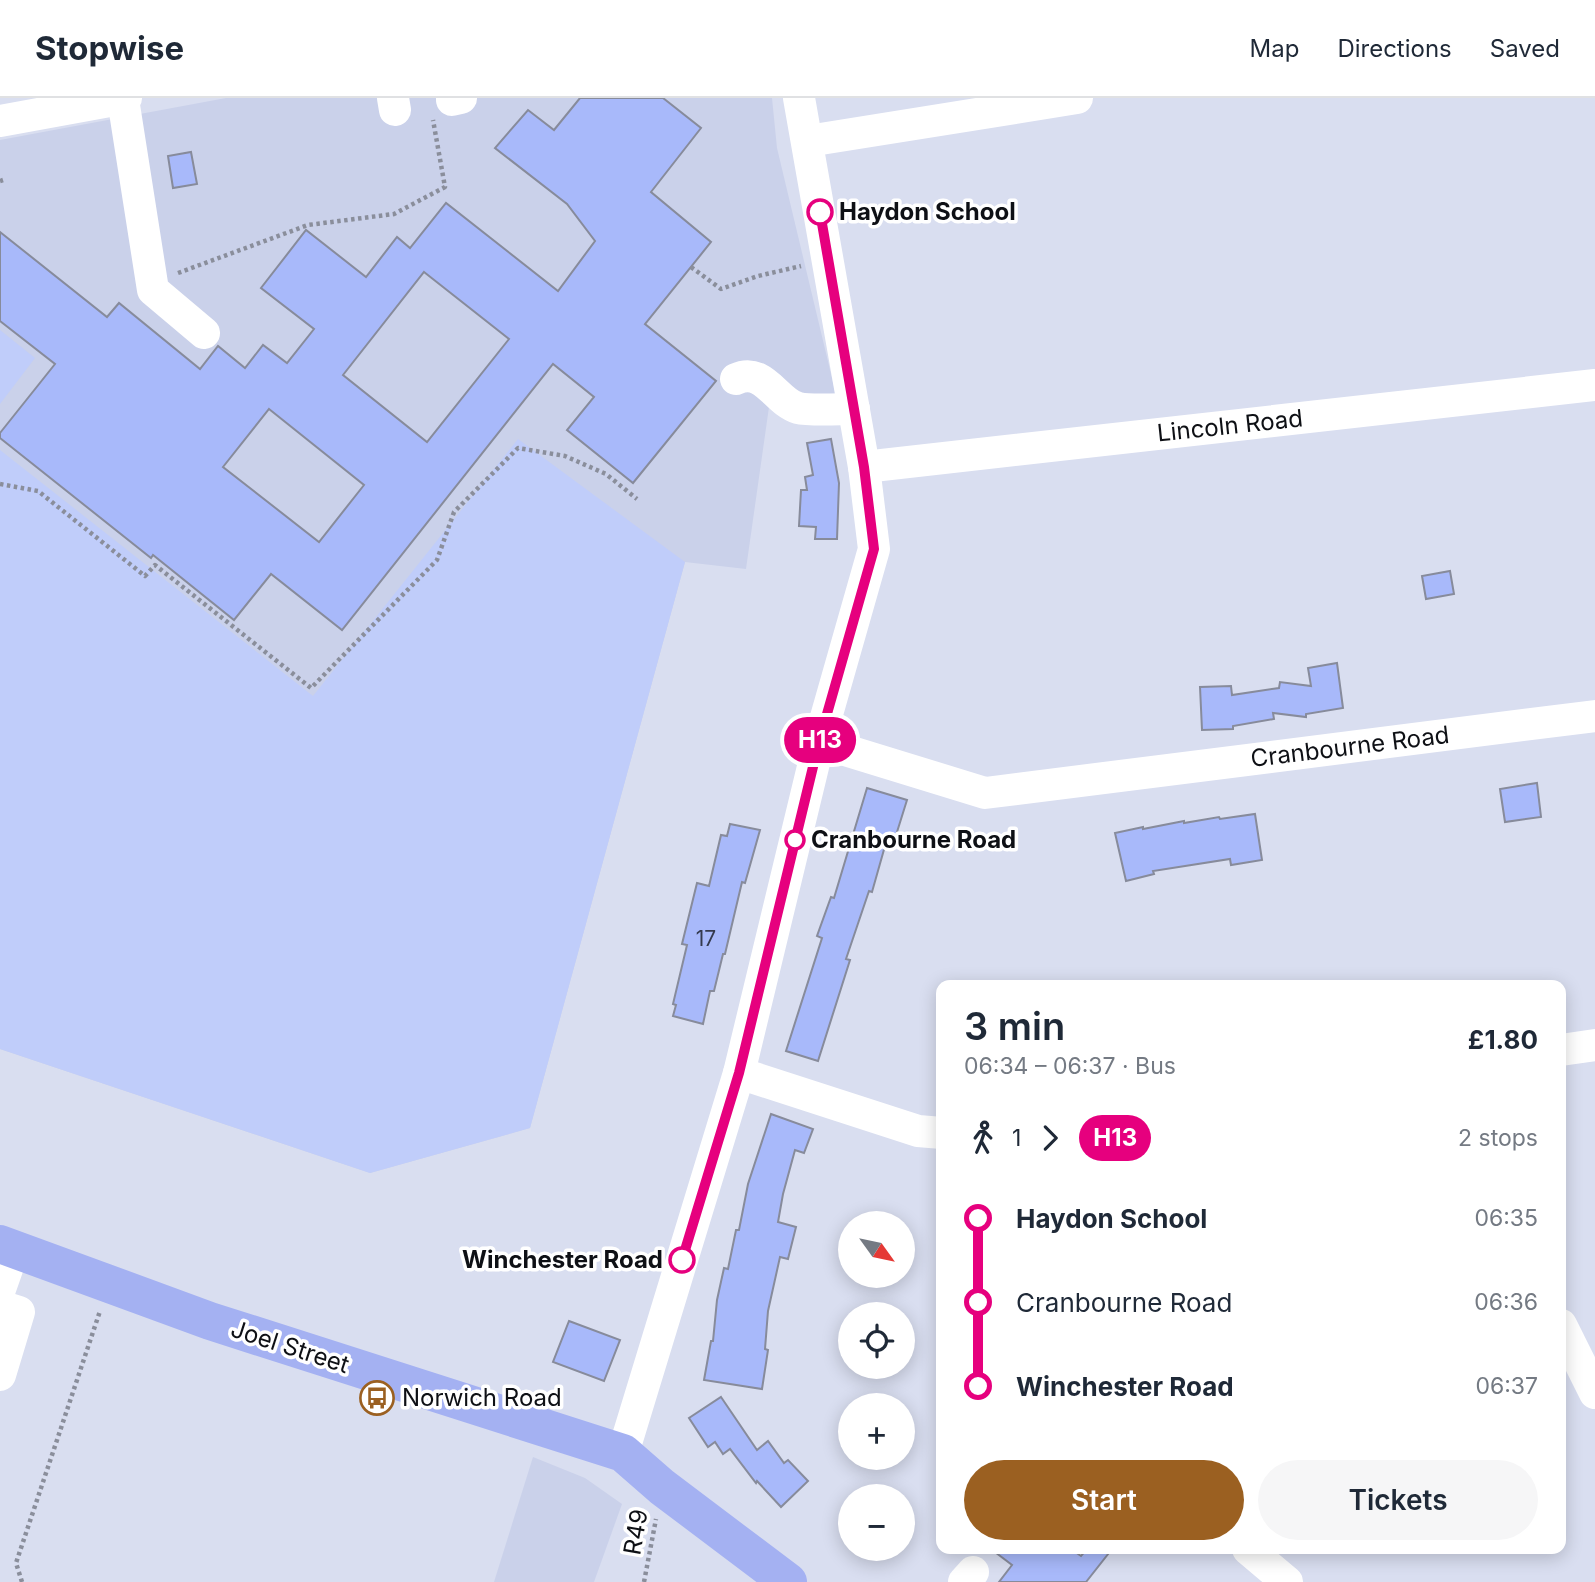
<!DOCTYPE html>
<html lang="en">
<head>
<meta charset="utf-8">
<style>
	:root { --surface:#fff; --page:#f6f6f7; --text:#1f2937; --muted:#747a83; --line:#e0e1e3; --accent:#9b6021 }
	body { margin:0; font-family:Inter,sans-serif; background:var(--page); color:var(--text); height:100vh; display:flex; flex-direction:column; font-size:26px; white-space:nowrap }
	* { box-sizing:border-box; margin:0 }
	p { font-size:23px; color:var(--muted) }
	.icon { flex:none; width:38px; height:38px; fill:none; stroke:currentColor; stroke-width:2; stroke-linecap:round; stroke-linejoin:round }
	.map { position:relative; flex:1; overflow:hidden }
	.drawer { position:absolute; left:936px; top:882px; width:630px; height:574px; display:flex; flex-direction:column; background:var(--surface); border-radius:14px; box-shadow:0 4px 18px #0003 }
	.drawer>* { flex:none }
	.badge { padding:0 14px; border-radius:23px; font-size:24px; line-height:46px }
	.needle { width:46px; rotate:123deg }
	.controls { position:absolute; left:838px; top:1113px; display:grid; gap:14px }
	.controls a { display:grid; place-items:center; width:77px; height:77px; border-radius:50%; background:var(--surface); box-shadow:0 4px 18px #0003; font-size:35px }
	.map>.badge { position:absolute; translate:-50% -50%; box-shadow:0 0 0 4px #fff }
	.legs { display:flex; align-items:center; gap:10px; height:77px; padding:0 28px; font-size:23px }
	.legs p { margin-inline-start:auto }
	.summary { display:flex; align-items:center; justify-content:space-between; height:119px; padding:0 28px }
	h1 { font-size:38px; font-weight:600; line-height:52px }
	.primary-button { display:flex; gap:14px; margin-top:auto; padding:14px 28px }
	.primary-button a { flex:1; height:80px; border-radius:42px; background:var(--accent); color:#fff; font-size:28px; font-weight:600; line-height:80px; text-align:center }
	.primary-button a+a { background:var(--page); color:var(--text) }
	ul { padding:0 28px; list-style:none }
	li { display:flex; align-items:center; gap:24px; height:84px; font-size:26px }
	li i { display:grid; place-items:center; width:10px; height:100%; margin:0 9px; background:currentColor }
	li i::after { content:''; width:18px; height:18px; margin:-9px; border:5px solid; border-radius:50%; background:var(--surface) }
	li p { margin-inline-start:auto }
	li:first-child i { background:linear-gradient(#0000 50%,currentColor 0) }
	li:last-child i { background:linear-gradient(currentColor 50%,#0000 0) }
	header { display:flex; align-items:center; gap:42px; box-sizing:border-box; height:98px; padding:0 35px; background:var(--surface); border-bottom:2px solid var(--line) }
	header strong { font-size:33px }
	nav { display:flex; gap:38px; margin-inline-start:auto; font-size:24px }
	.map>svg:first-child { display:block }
	.built { fill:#cad1ea }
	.green { fill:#c0cdfa }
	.building { fill:#a8b9fa; stroke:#878b9b; stroke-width:2; fill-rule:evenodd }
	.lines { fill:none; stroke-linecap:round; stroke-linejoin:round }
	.path { stroke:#8a8e9b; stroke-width:4.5; stroke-dasharray:3.5 3.5; stroke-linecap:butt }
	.minor { stroke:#fff; stroke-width:32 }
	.major { stroke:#a4b1f2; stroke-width:38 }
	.line-1-casing { stroke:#fff; stroke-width:16 }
	.line-1 { stroke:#e6007e; stroke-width:10 }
	.stop-1-dot { fill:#fff; stroke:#e6007e; stroke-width:3.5 }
	.labels { text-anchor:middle; stroke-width:7; stroke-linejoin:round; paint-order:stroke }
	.number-label { font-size:21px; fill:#343a4e }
	.stop-label { font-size:24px; font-weight:bold; fill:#0e1015; stroke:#fff; text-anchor:start }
	.street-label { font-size:24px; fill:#0e1015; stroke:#fff }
	.poi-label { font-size:24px; fill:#0e1015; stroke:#fff; text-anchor:start }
</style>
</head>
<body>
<header>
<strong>Stopwise</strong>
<nav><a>Map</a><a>Directions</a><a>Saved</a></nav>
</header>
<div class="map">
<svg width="1595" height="1484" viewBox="0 0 1595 1484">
	<rect width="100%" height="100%" fill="#d9def0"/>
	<g class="built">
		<polygon points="226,0 772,0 777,50 836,297 769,309 746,471 685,464 530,1030 370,1075 0,951 0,42"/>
		<polygon points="533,1359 585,1380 622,1406 594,1484 494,1484"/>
	</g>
	<g class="green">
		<polygon points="0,232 35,260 0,306"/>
		<polygon points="518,341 685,464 530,1030 370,1075 0,951 0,352 313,598"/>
	</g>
	<g class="building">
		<path d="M580,0H663L701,30L651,94L711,144L645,226L716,283L633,385L567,332L594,299L553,266L342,532L271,476L234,522L153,457L151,460L0,340V335L55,266L0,223V134L107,219L119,205L200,271L218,248L245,270L263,247L287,265L314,231L261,190L306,132L366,179L397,139L410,150L446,105L558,193L595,143L567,106L495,50L528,12L554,32ZM424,174L509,241L427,344L343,277ZM269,311L364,387L319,444L223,369Z"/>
		<polygon points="191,54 197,86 173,90 168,58"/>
		<polygon points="831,341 839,385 837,441 815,441 816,429 799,428 801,392 807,392 805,379 813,377 807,345"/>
		<polygon points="1450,473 1454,496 1426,501 1422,478"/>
		<polygon points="1337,565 1343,610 1306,616 1306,619 1273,615 1274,621 1233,628 1233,631 1202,632 1200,589 1231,588 1232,597 1279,590 1280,584 1311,588 1308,570"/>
		<polygon points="1537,685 1541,719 1505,724 1500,691"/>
		<polygon points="867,690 907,702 892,750 885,748 872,794 869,793 846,861 850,862 818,963 786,953 822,840 817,838 831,799 834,800"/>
		<polygon points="1255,716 1262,762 1231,767 1230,761 1153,773 1154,776 1126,783 1115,735 1143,729 1143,731 1184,723 1184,725 1219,719 1220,721"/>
		<polygon points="730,726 760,732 745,785 742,784 725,856 723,856 714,893 710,893 703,926 673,918 676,907 673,906 687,847 682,846 697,785 709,788 721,737 727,738"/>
		<polygon points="771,1016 813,1031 804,1055 795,1052 783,1096 778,1124 796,1129 788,1161 780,1159 768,1213 765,1251 768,1252 762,1291 704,1282 711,1243 713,1243 717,1202 724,1170 728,1171 736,1132 739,1132 748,1086"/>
		<polygon points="569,1223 620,1242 604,1283 553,1264"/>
		<polygon points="721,1299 757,1352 768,1343 784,1365 788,1362 808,1383 781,1409 757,1383 756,1385 730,1351 723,1356 715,1344 708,1349 689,1320"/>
		<polygon points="991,1451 1071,1451 1081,1458 1087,1451 1112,1451 1086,1484 999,1484 1012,1467"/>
	</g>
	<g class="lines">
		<g class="path">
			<polyline points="0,83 3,82"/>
			<polyline points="691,169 721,191 758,178 801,168"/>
			<polyline points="178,175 308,127 394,116 445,89 433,22"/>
			<polyline points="0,386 38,393 145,478 155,467 311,590 437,462 454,414 518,350 565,358 606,376 637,401"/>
			<polyline points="22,1484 16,1465 100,1213"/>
			<polyline points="644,1484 656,1421"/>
		</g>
		<g class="minor">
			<polyline points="393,0 395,12"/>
			<polyline points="123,1 153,192 204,235"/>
			<polyline points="452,2 461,0"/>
			<polyline points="0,23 126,0"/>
			<polyline points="808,43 1077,0"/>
			<path d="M736,281C764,268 776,304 798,310C810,313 840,311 854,311"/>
			<polyline points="864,369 1595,287"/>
			<polyline points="819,644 985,695 1595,618"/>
			<polyline points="1561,952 1595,947"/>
			<polyline points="739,975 918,1033 942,1035"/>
			<polyline points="0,1191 14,1151"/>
			<polyline points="0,1208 19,1214 0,1277"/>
			<polyline points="1561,1227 1595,1295"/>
			<polyline points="623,1355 739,975 819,644 874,451 864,369 799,0"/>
			<polyline points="1248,1451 1287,1484"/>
			<polyline points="964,1484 973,1474"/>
		</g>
		<polyline class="major" points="0,1146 210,1223 623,1355 662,1389 788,1484"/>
	</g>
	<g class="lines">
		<g class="line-1-casing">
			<polyline id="line-1" points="682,1162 739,975 819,644 874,451 864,369 820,114"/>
		</g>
		<use href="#line-1" class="line-1"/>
	</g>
	<defs>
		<g id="bus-ring" transform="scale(1.75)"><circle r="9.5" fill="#fff" stroke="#9b6021" stroke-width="1.5"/><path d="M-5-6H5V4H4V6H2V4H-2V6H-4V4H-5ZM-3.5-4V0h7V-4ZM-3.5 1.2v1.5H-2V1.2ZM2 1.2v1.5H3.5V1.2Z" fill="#9b6021"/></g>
	</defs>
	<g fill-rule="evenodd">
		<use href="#bus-ring" x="377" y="1300"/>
	</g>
	<g class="stop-1-dot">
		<circle cx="820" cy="114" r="12"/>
		<circle cx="795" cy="742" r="9"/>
		<circle cx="682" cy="1162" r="12"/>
	</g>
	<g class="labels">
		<g class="number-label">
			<text x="706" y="848">17</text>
		</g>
		<g class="stop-label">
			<text x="839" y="122">Haydon School</text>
			<text x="811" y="750">Cranbourne Road</text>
			<text x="663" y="1170" text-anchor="end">Winchester Road</text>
		</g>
		<g class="street-label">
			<text transform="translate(1230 328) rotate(-6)" y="8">Lincoln Road</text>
			<text transform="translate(1350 649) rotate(-7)" y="8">Cranbourne Road</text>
			<text transform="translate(290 1249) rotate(18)" y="8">Joel Street</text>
			<text transform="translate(636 1434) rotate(-80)" y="8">R49</text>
		</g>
		<g class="poi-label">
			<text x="402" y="1308">Norwich Road</text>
		</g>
	</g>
</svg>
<div class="controls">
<a><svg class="needle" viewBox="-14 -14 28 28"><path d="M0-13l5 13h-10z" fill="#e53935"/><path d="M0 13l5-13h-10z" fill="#747a83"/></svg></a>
<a><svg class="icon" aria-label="locate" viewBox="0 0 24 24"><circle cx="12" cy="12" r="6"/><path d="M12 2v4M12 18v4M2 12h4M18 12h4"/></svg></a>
<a>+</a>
<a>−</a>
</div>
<b class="badge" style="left:820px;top:642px;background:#e6007e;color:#fff">H13</b>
<section class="drawer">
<div class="summary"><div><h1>3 min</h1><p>06:34 – 06:37 · Bus</p></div><b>£1.80</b></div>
<div class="legs"><svg class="icon" aria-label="walk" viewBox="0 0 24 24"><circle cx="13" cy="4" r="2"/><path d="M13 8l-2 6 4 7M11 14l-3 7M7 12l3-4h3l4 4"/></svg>1<svg class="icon" aria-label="forward" viewBox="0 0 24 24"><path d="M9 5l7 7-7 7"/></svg><b class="badge" style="background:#e6007e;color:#fff">H13</b><p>2 stops</p></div>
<ul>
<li><i style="color:#e6007e"></i><b>Haydon School</b><p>06:35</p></li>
<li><i style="color:#e6007e"></i><span>Cranbourne Road</span><p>06:36</p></li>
<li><i style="color:#e6007e"></i><b>Winchester Road</b><p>06:37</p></li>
</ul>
<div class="primary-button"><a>Start</a><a>Tickets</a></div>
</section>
</div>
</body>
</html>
